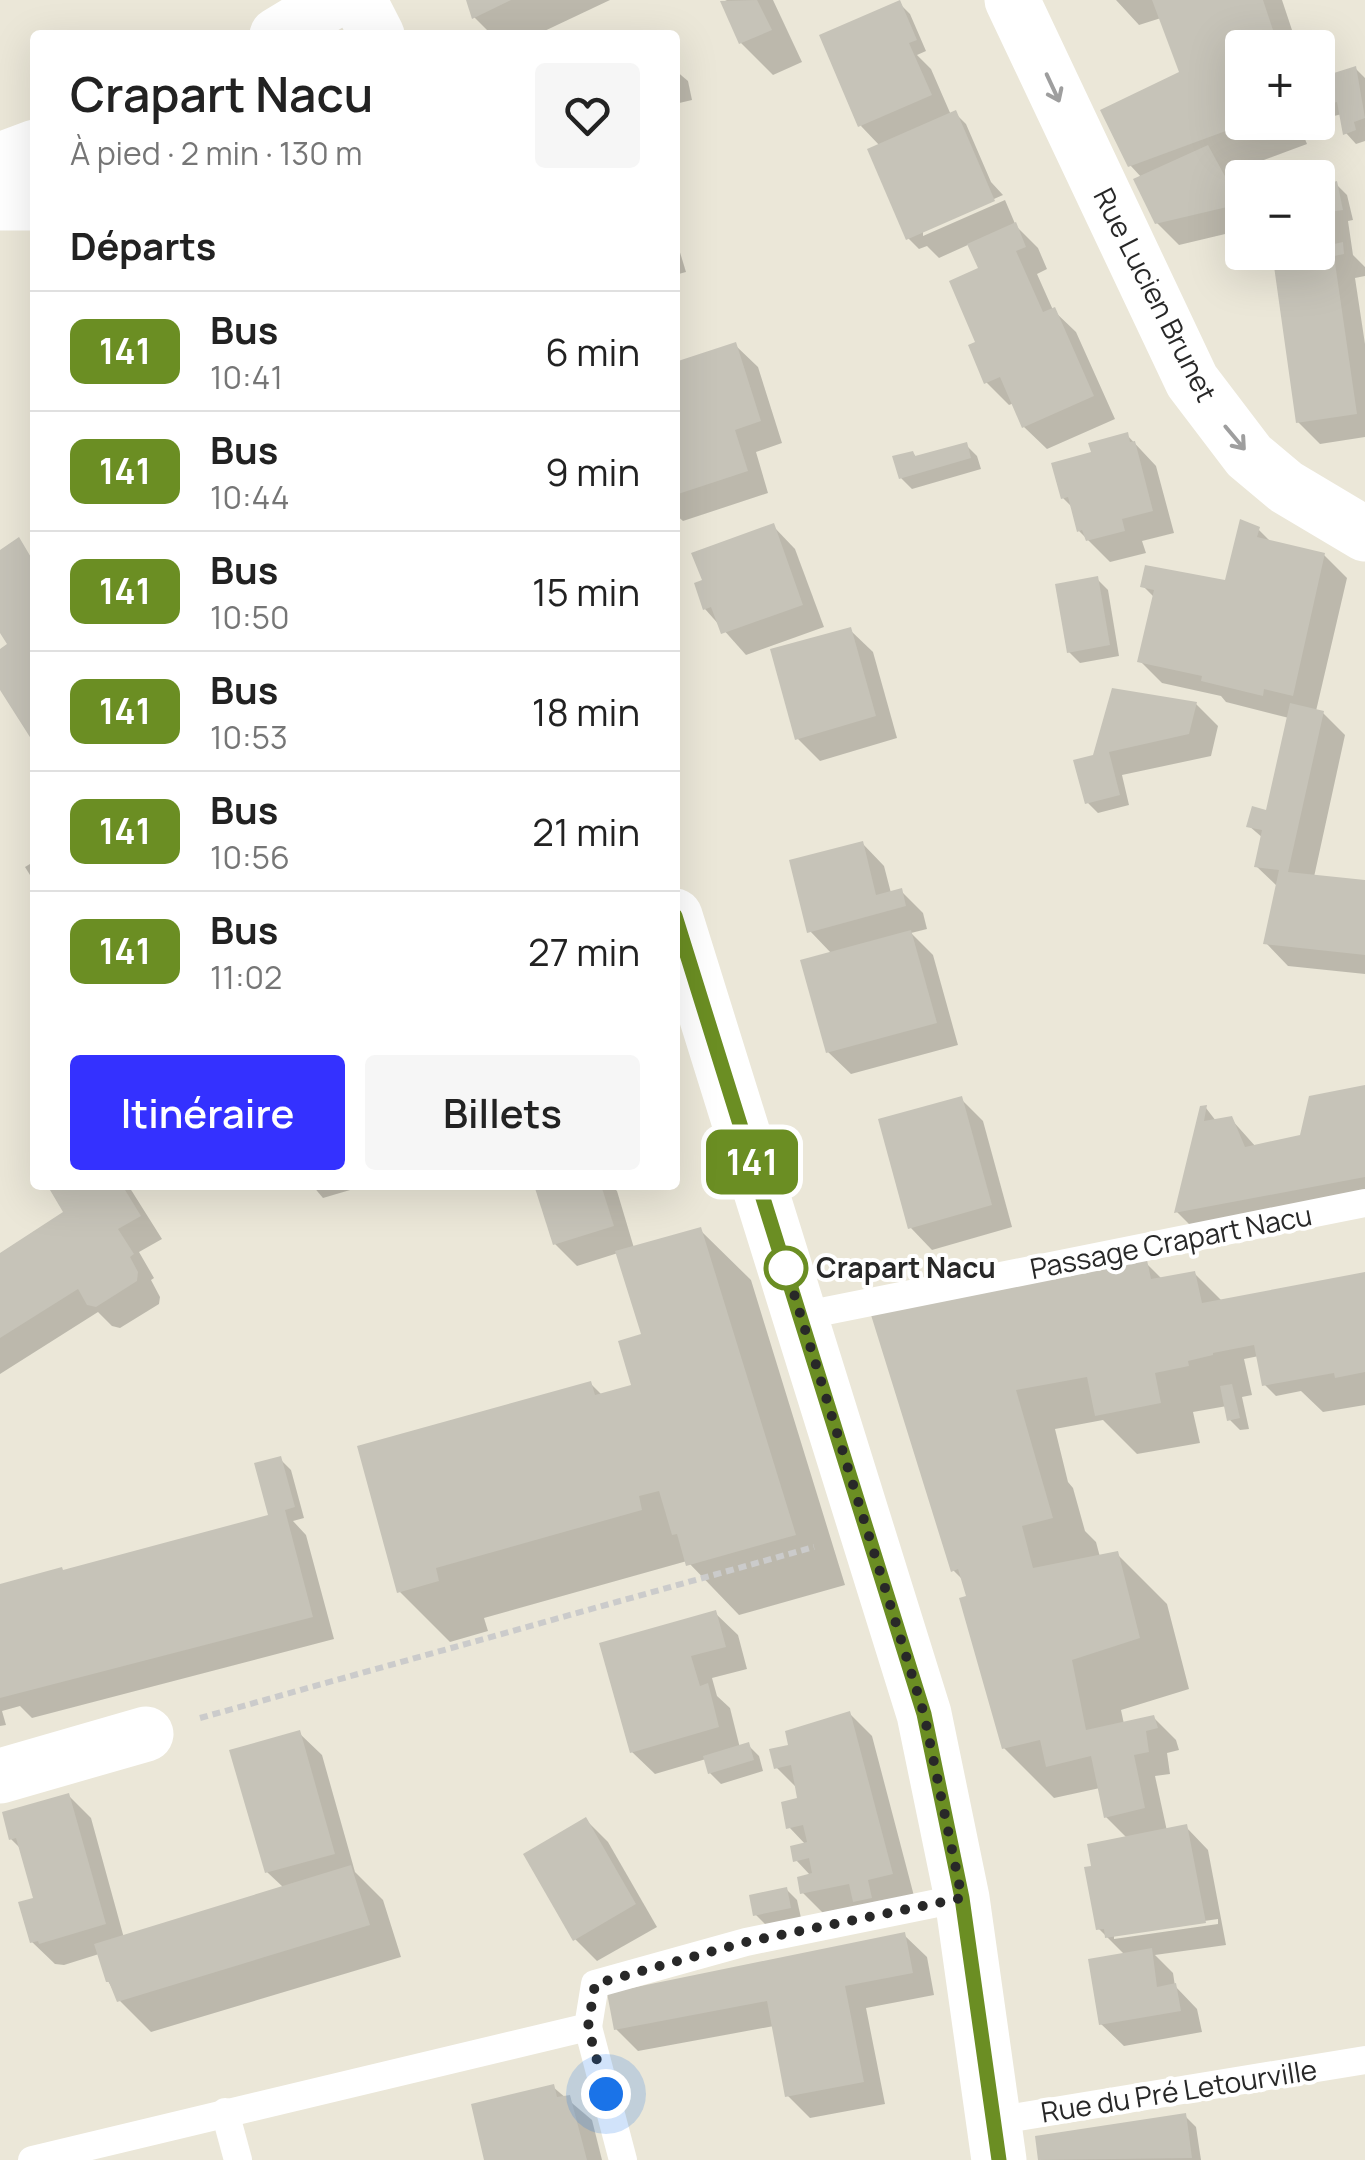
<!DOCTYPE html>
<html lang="fr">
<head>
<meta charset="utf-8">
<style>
	:root { --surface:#fff; --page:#f6f6f6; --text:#222; --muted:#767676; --line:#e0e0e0; --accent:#3431ff }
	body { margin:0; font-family:Manrope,sans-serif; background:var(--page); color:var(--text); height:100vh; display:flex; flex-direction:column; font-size:38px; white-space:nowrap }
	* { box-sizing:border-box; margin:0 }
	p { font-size:32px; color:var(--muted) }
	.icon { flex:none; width:55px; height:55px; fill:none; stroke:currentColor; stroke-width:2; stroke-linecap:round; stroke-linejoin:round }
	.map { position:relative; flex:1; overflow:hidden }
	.side { position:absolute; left:30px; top:30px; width:650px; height:1160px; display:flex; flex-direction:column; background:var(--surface); border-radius:10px; box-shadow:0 10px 40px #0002 }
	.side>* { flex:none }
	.badge { padding:0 20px; border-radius:15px; font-size:35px; line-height:65px }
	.buttons { position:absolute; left:1225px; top:30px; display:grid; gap:20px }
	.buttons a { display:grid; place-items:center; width:110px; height:110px; border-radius:10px; background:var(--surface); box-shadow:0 10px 40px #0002; font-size:50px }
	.you { position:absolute; width:50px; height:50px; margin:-25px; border:8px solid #fff; border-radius:50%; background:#1a73e8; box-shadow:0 0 0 15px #1a73e833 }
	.map>.badge { position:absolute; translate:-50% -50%; box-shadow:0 0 0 5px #fff }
	h2 { padding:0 40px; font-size:38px; line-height:90px }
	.round { display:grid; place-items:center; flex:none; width:105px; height:105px; border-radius:10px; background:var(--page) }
	.head { display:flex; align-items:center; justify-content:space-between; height:170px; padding:0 40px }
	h1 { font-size:48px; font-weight:600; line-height:75px }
	.button { display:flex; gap:20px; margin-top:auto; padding:20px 40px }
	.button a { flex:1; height:115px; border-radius:10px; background:var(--accent); color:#fff; font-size:40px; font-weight:600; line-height:115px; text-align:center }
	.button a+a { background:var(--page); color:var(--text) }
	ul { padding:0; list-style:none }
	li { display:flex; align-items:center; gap:30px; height:120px; padding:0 40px; border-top:2px solid var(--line) }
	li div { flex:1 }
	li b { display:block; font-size:38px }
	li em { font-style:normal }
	li .badge { min-width:110px; font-weight:700; text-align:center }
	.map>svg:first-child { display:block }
	.shadow { fill:#0003; fill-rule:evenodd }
	.building { fill:#c6c3b8 }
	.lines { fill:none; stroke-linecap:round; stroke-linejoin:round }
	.path { stroke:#cbcbcb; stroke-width:6; stroke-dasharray:8 5; stroke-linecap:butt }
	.lane { stroke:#fff; stroke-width:28 }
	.street { stroke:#fff; stroke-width:55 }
	.secondary { stroke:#fff; stroke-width:55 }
	.oneway { stroke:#9e9e9e }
	.line-casing { stroke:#fff; stroke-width:22 }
	.line { stroke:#6b8e23; stroke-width:15 }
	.walk { stroke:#282828; stroke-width:10; stroke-dasharray:0 18 }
	.stop-dot { fill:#fff; stroke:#6b8e23; stroke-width:5 }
	.labels { text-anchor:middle; stroke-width:8; stroke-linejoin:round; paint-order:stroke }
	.street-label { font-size:28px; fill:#282828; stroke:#fff }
	.stop-label { font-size:28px; font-weight:bold; fill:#282828; stroke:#fff; text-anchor:start }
</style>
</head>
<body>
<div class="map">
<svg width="1365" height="2160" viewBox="0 0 1365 2160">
	<rect width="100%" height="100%" fill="#ebe7d8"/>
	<g class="shadow">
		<polygon points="469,0 610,0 536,35 492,35 474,17"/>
		<polygon points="727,0 773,0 802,62 773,75 741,43 723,2"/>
		<polygon points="1116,0 1282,0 1298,48 1242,48 1242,122 1305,122 1299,124 1307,144 1231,172 1242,193 1242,230 1179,245 1157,223 1142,178 1130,165 1182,73 1161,18 1139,25"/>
		<polygon points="899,3 910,14 926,51 917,55 931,69 951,115 955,113 966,124 991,182 1003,195 923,230 923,236 1005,200 1016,226 1038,248 1047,269 1037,274 1053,310 1076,332 1115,419 1047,449 1024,427 1014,403 1009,405 986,382 979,343 982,270 970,244 939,258 927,246 919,249 908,238 880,146 861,126"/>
		<polygon points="1318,66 1328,77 1356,69 1365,78 1365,141 1356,144 1346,133 1342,114 1318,120"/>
		<polygon points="675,70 688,81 692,100 675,104"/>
		<polygon points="1336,184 1347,195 1353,220 1348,221 1353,255 1365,267 1365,276 1355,278 1365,344 1365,437 1320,444 1298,422 1318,252 1318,188"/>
		<polygon points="675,236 686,272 675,275"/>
		<polygon points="735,345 758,367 782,443 756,452 768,493 683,521 675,514 675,438 681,436 675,417 675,365"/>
		<polygon points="1127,435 1156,466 1174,533 1142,541 1146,553 1110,562 1079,531 1073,508 1063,498 1094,454"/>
		<polygon points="966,445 977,456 981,469 912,489 901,478 913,453 917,458"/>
		<polygon points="773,526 795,549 824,627 746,655 705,609"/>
		<polygon points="1258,529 1273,544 1324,555 1347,578 1316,711 1323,713 1345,735 1314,877 1365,883 1365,974 1288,966 1266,943 1278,887 1256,866 1263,838 1249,826 1268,813 1289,718 1226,702 1221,696 1162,683 1140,661 1155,598 1143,586 1227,583"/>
		<polygon points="1097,579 1108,590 1119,656 1080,663 1069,652"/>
		<polygon points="850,630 873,652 897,738 820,761 797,738"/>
		<polygon points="1196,704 1218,726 1211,756 1122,775 1129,805 1098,813 1088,803 1098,757"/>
		<polygon points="862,843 884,866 891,893 901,891 923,913 927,929 911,933 933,955 958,1045 851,1074 828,1052 832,954 810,931"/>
		<polygon points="35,861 35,883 25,867"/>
		<polygon points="1365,1087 1365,1203 1199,1234 1177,1212 1198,1122 1206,1108 1216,1121 1231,1119 1256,1147 1302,1137"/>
		<polygon points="961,1099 983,1121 1012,1227 932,1250 910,1227"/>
		<polygon points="63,1185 128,1185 162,1239 139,1252 154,1278 151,1280 160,1297 159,1304 120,1328 112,1326 98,1312 0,1374 0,1256 67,1213"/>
		<polygon points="312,1185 367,1185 323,1198"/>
		<polygon points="544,1185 611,1185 617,1191 634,1248 700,1230 751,1280 845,1585 739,1615 687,1561 484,1618 488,1631 450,1642 399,1591 591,1384 603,1396 634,1387 644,1336 618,1253 577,1266 555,1244"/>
		<path d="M1146,1263L1162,1279L1195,1274L1222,1301L1365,1274V1405L1323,1412L1301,1391L1276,1396L1265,1385L1259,1356L1244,1359L1252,1395L1242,1397L1249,1429L1240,1430L1230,1420L1227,1406L1193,1412L1200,1443L1137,1454L1103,1420L1055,1429L1068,1482L1073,1488L1085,1531L1096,1542L1100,1557L1117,1554L1167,1604L1189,1689L1121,1710L1124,1724L1154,1718L1176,1740L1179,1750L1167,1753L1170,1774L1155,1776L1167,1831L1186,1827L1208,1850L1226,1945L1155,1955L1173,1973L1175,1986L1197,2009L1202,2032L1124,2046L1101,2024L1125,1955L1099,1929L1094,1868L1128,1839L1106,1817L1100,1788L1054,1798L1004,1748L965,1582L953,1570L890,1365ZM1218,1919V1924L1114,1939V1934Z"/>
		<polygon points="280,1459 291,1470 304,1518 293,1521 306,1535 334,1639 32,1718 20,1706 2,1711 6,1725 0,1726 0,1586 64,1573 271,1516"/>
		<polygon points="715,1613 738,1635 747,1669 712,1678 717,1696 730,1708 740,1748 748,1745 759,1756 763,1771 721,1784 710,1773 706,1759 655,1774 632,1752"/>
		<polygon points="850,1714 872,1736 914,1896 825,1915 803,1893 811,1876 796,1860 806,1845 789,1827 800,1800 798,1789 776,1767 791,1747"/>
		<polygon points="299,1733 322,1755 355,1872 383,1900 401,1957 151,2032 119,2000 108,1981 99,1954 64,1965 55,1964 32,1942 36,1900 21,1849 11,1839 69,1796 91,1818 124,1938 284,1888 267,1872"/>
		<polygon points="586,1820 608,1842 657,1927 597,1961 575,1939"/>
		<polygon points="786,1889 797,1900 801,1918 767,1926 756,1915"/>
		<polygon points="904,1935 927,1957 934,1995 866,2008 885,2104 810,2118 787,2095 774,2026 638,2051 616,2029"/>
		<polygon points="553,2087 592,2120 602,2160 487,2160"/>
		<polygon points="1185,2116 1196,2127 1201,2160 1041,2160 1037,2138"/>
	</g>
	<g class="building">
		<polygon points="466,0 511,0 472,19"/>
		<polygon points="757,0 772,30 739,44 720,1"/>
		<polygon points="900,0 917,40 909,43 932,95 858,127 819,35"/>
		<polygon points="1152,0 1263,0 1277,42 1300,48 1242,48 1242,125 1128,167 1100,110 1179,72"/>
		<polygon points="1356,66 1365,118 1354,122 1356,130 1343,135 1337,102 1318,106 1318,78"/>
		<polygon points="956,110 995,201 906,240 867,149"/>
		<polygon points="1208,145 1240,204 1155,224 1133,179"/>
		<polygon points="1337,181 1343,210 1329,212 1334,244 1343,242 1344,254 1334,256 1357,414 1296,423 1272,252 1318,252 1318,186"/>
		<polygon points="1016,222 1026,247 1016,251 1043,312 1055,307 1094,396 1022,428 1000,377 984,384 968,345 975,342 949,281 978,268 967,244"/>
		<polygon points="736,342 761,421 735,430 748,471 675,495 675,435 678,435 675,362"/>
		<polygon points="1128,432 1130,442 1135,441 1153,511 1122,519 1125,531 1086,541 1082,530 1077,532 1068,497 1061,499 1051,463 1091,452 1088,443"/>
		<polygon points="967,442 971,458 899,479 892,456 913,451 915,456"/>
		<polygon points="1240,519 1260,527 1257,537 1325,553 1293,696 1264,689 1263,696 1201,681 1202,676 1137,662 1154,590 1140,587 1145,565 1225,580"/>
		<polygon points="774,523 803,605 721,634 711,607 703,610 694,583 702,580 691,553"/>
		<polygon points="19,537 32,559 35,557 35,745 0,690 0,649 7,644 0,633 0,550"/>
		<polygon points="1098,576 1110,645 1067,653 1055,584"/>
		<polygon points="851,627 876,716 795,740 770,649"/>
		<polygon points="1112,688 1197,702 1189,734 1109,752 1120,795 1085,804 1073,760 1093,755"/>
		<polygon points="1290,703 1324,711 1288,872 1365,880 1365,955 1263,944 1279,870 1254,867 1262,830 1246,827 1252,806 1266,810"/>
		<polygon points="863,841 876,895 902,888 906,906 807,933 789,860"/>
		<polygon points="911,930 937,1023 826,1053 800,960"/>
		<polygon points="1365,1085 1365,1177 1174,1213 1200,1106 1207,1105 1204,1121 1232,1116 1245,1147 1300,1135 1309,1096"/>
		<polygon points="962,1096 992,1205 908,1229 878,1119"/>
		<polygon points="59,1185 122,1185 141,1216 118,1229 134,1254 130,1257 138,1272 137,1281 96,1307 87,1305 78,1289 0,1338 0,1253 63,1212 50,1190"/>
		<polygon points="534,1185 601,1185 614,1226 553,1245"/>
		<polygon points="701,1227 796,1535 686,1566 677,1534 672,1535 659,1491 639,1496 642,1510 436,1568 439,1581 397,1593 357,1446 591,1381 595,1395 631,1385 618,1341 641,1334 615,1251"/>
		<polygon points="1147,1260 1151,1279 1195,1271 1202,1303 1365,1272 1365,1372 1335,1378 1334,1373 1262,1386 1254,1345 1213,1353 1213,1355 1188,1361 1189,1366 1155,1373 1161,1403 1095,1416 1087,1377 1016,1390 1053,1518 1022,1526 1033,1568 1118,1551 1140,1638 1072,1660 1086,1730 1154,1715 1158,1728 1146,1731 1149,1752 1134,1755 1145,1808 1104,1818 1091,1756 1046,1767 1040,1740 1002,1749 959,1598 966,1596 958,1569 951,1572 871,1315"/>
		<polygon points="1232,1384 1240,1418 1227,1421 1220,1386"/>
		<polygon points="281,1456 295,1507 285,1510 313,1617 0,1698 0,1584 62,1567 63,1570 268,1515 254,1463"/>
		<polygon points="716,1610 726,1647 691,1656 700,1686 708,1683 719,1727 630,1753 599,1643"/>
		<polygon points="850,1711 893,1874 868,1880 872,1898 853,1902 849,1884 800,1894 797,1877 812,1873 809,1858 793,1862 790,1846 807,1842 803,1825 786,1829 781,1802 797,1798 791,1765 774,1769 769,1749 788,1745 785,1731"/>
		<polygon points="300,1730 335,1854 265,1873 229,1750"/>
		<polygon points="749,1742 754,1760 708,1774 703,1756"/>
		<polygon points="69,1793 106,1924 39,1944 38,1941 30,1943 18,1902 33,1898 16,1838 9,1840 2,1812"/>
		<polygon points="586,1817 636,1904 573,1941 523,1854"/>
		<polygon points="1187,1824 1206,1923 1105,1938 1104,1929 1096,1930 1084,1867 1091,1866 1087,1844"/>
		<polygon points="351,1865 370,1925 117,2002 109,1982 106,1982 94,1944"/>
		<polygon points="787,1887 791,1908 753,1916 749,1895"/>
		<polygon points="905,1932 913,1973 845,1986 864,2082 785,2097 767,2001 614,2030 607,1993"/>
		<polygon points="1152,1948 1157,1987 1176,1983 1181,2011 1099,2025 1088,1959"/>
		<polygon points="554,2084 557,2097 570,2095 587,2160 484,2160 471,2104"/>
		<polygon points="1186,2113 1192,2158 1038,2160 1035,2136"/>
	</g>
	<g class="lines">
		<polyline class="path" points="200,1718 814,1547"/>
		<g class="lane">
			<polyline points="801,1316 1365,1203"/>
			<polyline points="588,2027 623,2160"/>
			<polyline points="225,2112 238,2160"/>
			<polyline points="994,2121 1365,2060"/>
			<polyline points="32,2160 588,2027 595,1984 746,1942 962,1898"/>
		</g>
		<polyline class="street" points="0,1776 146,1734"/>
		<g class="secondary">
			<polyline points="359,0 377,35"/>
			<polyline points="1012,0 1192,381 1249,456 1286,487 1365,534"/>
			<polyline points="277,35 335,0"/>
			<polyline points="0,160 35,147"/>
			<polyline points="0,203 35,203"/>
			<polyline points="675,916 924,1714 962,1898 999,2160"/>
		</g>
	</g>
	<defs><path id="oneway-shaft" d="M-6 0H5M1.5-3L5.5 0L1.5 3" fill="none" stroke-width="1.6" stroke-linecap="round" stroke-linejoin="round" transform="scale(2.5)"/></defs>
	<g class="oneway">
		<use href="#oneway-shaft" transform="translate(1053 88) rotate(65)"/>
		<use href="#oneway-shaft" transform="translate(1235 438) rotate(50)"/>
	</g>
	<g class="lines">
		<g class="line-casing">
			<polyline id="line" points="675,916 924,1714 962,1898 999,2160"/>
		</g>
		<use href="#line" class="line"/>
		<polyline class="walk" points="606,2094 588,2027 595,1984 746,1942 962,1898 924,1714 786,1268"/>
	</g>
	<circle class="stop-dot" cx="786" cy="1268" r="20"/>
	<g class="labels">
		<g class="street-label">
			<text transform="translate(1155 295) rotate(63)" y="10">Rue Lucien Brunet</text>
			<text transform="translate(1171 1242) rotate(-11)" y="10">Passage Crapart Nacu</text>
			<text transform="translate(1179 2091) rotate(-9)" y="10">Rue du Pré Letourville</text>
		</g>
		<g class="stop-label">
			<text x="816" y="1278">Crapart Nacu</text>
		</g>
	</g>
</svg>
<div class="buttons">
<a>+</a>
<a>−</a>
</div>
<div class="you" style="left:606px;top:2094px"></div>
<b class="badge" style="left:752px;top:1162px;background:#6b8e23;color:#fff">141</b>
<section class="side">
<div class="head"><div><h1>Crapart Nacu</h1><p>À pied · 2 min · 130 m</p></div><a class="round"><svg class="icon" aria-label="heart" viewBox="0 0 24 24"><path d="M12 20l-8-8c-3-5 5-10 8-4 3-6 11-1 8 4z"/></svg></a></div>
<h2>Départs</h2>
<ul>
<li><span class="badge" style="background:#6b8e23;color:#fff">141</span><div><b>Bus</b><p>10:41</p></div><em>6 min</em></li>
<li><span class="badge" style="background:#6b8e23;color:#fff">141</span><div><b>Bus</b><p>10:44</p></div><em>9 min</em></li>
<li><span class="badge" style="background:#6b8e23;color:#fff">141</span><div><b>Bus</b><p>10:50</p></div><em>15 min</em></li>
<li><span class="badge" style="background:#6b8e23;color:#fff">141</span><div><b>Bus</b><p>10:53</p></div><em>18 min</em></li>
<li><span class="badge" style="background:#6b8e23;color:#fff">141</span><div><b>Bus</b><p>10:56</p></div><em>21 min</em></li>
<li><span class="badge" style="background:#6b8e23;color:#fff">141</span><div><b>Bus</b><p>11:02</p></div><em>27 min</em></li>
</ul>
<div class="button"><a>Itinéraire</a><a>Billets</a></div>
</section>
</div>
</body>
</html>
